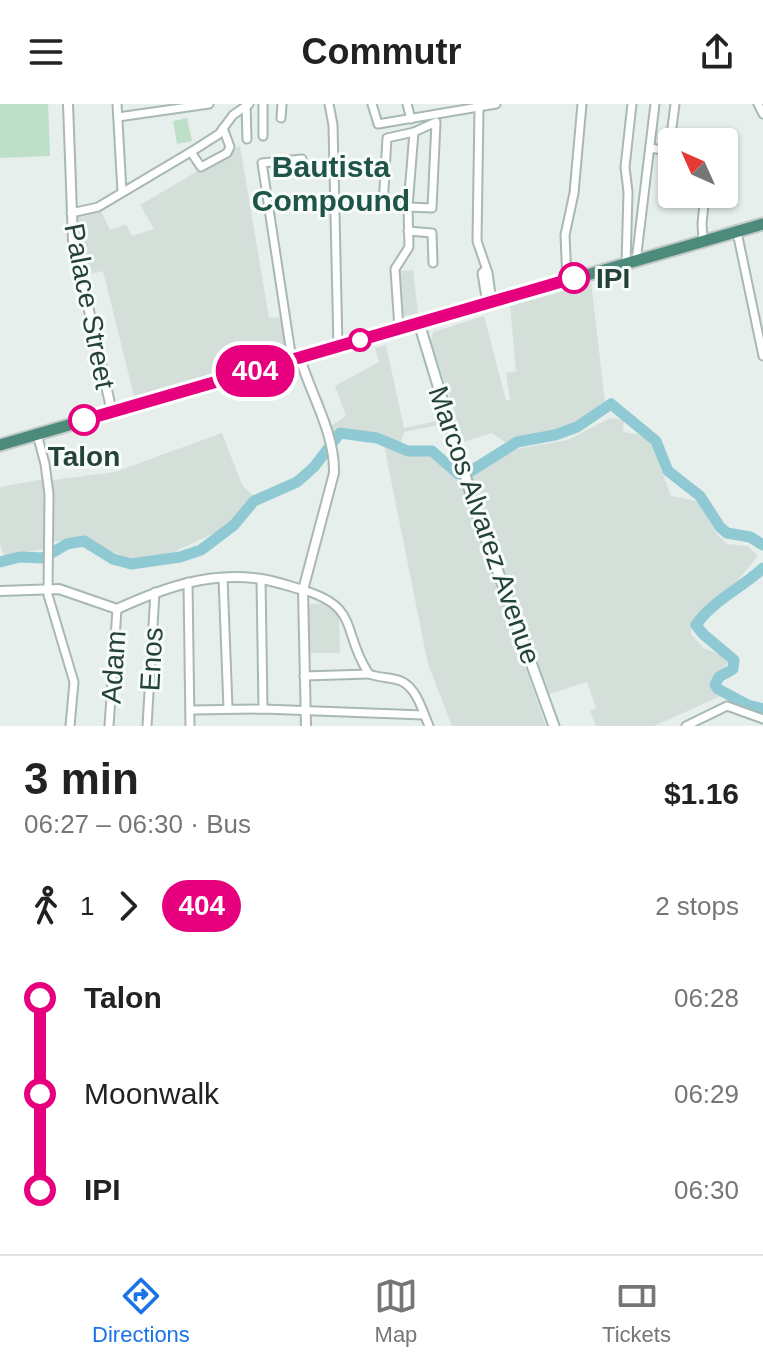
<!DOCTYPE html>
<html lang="en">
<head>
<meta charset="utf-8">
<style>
	:root { --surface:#fff; --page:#f2f2f2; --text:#222; --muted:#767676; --line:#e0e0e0; --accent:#1a73e8 }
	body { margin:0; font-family:Arial,sans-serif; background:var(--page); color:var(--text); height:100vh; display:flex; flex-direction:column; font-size:30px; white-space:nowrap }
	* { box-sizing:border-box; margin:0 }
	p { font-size:26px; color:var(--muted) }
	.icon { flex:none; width:44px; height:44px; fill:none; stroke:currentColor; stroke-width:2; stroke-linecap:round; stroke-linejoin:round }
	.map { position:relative; height:622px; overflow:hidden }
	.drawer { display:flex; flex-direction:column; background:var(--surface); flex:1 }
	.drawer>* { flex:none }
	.badge { padding:0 16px; border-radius:26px; font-size:28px; line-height:52px }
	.needle { width:52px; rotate:315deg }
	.controls { position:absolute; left:658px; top:24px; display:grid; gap:16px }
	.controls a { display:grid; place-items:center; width:80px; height:80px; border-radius:8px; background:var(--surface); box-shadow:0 2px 6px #0004; font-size:40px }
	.map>.badge { position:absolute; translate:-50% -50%; box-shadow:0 0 0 4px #fff }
	.legs { display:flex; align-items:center; gap:12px; height:88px; padding:0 24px; font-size:26px }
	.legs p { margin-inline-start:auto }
	.overview { display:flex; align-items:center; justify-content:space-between; height:136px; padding:0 24px }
	h1 { font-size:44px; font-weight:700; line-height:60px }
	ul { padding:0 24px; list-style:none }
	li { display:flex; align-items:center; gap:28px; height:96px; font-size:30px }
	li i { display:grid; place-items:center; width:12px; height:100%; margin:0 10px; background:currentColor }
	li i::after { content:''; width:20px; height:20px; margin:-10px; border:6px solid; border-radius:50%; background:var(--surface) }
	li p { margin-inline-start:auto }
	li:first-child i { background:linear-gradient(#0000 50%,currentColor 0) }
	li:last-child i { background:linear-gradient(currentColor 50%,#0000 0) }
	header { display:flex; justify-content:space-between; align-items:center; height:104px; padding:0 24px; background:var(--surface); font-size:36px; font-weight:700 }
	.tabs { display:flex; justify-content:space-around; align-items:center; height:112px; border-top:2px solid var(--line); background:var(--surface); font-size:22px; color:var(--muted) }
	.tabs a { display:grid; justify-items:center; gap:4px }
	.tabs .selected { color:var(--accent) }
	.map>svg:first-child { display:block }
	.built { fill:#d4dfda }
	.green { fill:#bfe0c8 }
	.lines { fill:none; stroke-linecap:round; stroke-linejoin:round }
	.river { stroke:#8ec9d4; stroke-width:11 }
	.minor-casing { stroke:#a8b8b2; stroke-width:11 }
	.tertiary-casing { stroke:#a8b8b2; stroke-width:12 }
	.secondary-casing { stroke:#a4bbb3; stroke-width:13 }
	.trunk-casing { stroke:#c2cac8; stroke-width:15 }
	.minor { stroke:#fff; stroke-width:7 }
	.tertiary { stroke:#fff; stroke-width:8 }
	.secondary { stroke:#fff; stroke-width:9 }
	.trunk { stroke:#4c8a7c; stroke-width:11 }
	.line-1-casing { stroke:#fff; stroke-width:18 }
	.line-1 { stroke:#e6007e; stroke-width:12 }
	.stop-1-dot { fill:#fff; stroke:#e6007e; stroke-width:4 }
	.labels { text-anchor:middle; stroke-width:6; stroke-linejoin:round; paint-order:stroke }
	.stop-label { font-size:28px; font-weight:bold; fill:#24423a; stroke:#f7fbf9; text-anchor:start }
	.street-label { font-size:28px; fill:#24423a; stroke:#f7fbf9 }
	.neighbourhood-label { font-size:30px; font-weight:bold; fill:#1f5548; stroke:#f7fbf9 }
</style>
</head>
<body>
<header><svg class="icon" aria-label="menu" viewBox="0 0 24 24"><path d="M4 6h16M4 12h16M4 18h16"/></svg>Commutr<svg class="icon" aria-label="share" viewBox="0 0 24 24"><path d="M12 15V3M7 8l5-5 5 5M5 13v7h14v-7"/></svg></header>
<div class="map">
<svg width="763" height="622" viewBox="0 0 763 622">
	<rect width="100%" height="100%" fill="#e6efeb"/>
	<g class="built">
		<polygon points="240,42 269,214 283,213 288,252 275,251 135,296 103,167 87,171 80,139 77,111 100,105 110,126 126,120 132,132 154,125 140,101"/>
		<polygon points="413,166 418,209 401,213 397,167"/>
		<polygon points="591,178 605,298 579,317 556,328 516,335 509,341 492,329 464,338 431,237 433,228 484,212 506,296 510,296 506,269 516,267 510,202"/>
		<polygon points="386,241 404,324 441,316 443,320 404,328 400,343 379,330 340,330 332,334 329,323 346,312 335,282 379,258 375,244"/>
		<polygon points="610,314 624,316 623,328 649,332 671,392 698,397 716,429 727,440 748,442 758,452 728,488 692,518 691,530 703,544 722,551 728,559 712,576 710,585 721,592 654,622 596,622 590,607 596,604 587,578 549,590 507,479 470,371 516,345 568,336"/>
		<polygon points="222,329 242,381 254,392 231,421 174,448 131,456 84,434 51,438 53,376 115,368"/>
		<polygon points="384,341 407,352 433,351 447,368 460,377 546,622 452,622 428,560"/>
		<polygon points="44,375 44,445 4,452 0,440 0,383"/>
		<polygon points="331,499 339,511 340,549 307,549 307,500"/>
	</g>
	<g class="green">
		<polygon points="0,0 48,0 50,52 0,54"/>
		<polygon points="187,14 192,37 177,40 173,17"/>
	</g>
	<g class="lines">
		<g class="river">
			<polyline points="0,458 20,453 43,454 67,440 84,437 113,455 131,460 180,453 201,446 234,421 254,397 297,378 314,363 340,329 377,334 408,347 432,347 458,370 471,367 517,338 555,331 577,323 611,300 656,337 668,367 700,392 720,423 727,429 750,433 763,441"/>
			<path d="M763,464C743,483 711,498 696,521L703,530L734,556L733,565L719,573L715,581L718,585L748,601L763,605"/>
		</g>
		<g class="minor-casing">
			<g id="minor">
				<polyline points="117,0 122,88"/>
				<polyline points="246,0 247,35"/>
				<polyline points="263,0 263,32"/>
				<polyline points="329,0 333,21 338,243"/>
				<polyline points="372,0 378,20 496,0"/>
				<polyline points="407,0 411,15"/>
				<polyline points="758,0 763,10"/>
				<polyline points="479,5 477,137 488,169 492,198"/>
				<polyline points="118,13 209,0"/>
				<polyline points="281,14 282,0"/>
				<polygon points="436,18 432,104 383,102 387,34 414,28"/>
				<polyline points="711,38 712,36"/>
				<polyline points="650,44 669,47 675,0"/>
				<polyline points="191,48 201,63 227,49 230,43 223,24"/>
				<polyline points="71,109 98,103 194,46 219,30 233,11 249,0"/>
				<polyline points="408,127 432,129 433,159"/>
				<polyline points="737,128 763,252"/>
				<polyline points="703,137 702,120 705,90"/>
				<polyline points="636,157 655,0"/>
				<polyline points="626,160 628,88 625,63 632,0"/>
				<polyline points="485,166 482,169 487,200"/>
				<polyline points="567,176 565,131 574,89 582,0"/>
				<polyline points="399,225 395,165 409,143 408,102 414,28"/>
				<polyline points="292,256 262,59 302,55"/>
				<polyline points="37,330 45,360 49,390 48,491 74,578 70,622"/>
				<polyline points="223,474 228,604"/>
				<polyline points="261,475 263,605"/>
				<polyline points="188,478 190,622"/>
				<path d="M303,486C361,503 341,528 369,570C379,574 391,573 401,577C417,584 423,608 429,622"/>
				<polyline points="304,572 369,570"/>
				<polyline points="192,606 263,605 424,611"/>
				<polyline points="109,622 117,505"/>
				<polyline points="147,622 155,488"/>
				<polyline points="686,622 727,602 763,615"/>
			</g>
		</g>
		<g class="tertiary-casing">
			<g id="tertiary">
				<polyline points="68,0 73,136 112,308"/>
				<path d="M300,254C311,291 335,329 334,369L303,486L306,622"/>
				<path d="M0,487L59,485L117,505C163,484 210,467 261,475C275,477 289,482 303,486"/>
			</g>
		</g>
		<g class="secondary-casing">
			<polyline id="secondary" points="419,219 476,407 554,622"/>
		</g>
		<g class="trunk-casing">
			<polyline id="trunk" points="0,341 763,120"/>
		</g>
		<use href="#minor" class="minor"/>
		<use href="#tertiary" class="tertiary"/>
		<use href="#secondary" class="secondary"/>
		<use href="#trunk" class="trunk"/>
	</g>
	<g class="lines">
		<g class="line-1-casing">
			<polyline id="line-1" points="84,316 574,174"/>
		</g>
		<use href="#line-1" class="line-1"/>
	</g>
	<g class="stop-1-dot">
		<circle cx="574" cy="174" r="14"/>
		<circle cx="360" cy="236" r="10"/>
		<circle cx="84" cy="316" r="14"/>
	</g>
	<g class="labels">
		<g class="stop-label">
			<text x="596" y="184">IPI</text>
			<text x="84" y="362" text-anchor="middle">Talon</text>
		</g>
		<g class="street-label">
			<text transform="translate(90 202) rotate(79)" y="10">Palace Street</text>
			<text transform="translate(485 421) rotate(71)" y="10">Marcos Alvarez Avenue</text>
			<text transform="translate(151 555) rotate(-87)" y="10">Enos</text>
			<text transform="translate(113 563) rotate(-86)" y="10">Adam</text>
		</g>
		<g class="neighbourhood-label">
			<text x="331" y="73">Bautista<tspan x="331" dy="34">Compound</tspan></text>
		</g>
	</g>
</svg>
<div class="controls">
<a><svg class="needle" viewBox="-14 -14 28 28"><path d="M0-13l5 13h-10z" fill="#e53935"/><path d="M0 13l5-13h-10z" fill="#767676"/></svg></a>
</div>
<b class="badge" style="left:255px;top:267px;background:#e6007e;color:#fff">404</b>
</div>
<section class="drawer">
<div class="overview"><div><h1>3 min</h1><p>06:27 – 06:30 · Bus</p></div><b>$1.16</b></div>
<div class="legs"><svg class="icon" aria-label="walk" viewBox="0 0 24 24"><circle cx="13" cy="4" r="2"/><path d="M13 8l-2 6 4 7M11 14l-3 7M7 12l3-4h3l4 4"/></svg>1<svg class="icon" aria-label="forward" viewBox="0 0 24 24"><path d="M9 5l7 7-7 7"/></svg><b class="badge" style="background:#e6007e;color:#fff">404</b><p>2 stops</p></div>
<ul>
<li><i style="color:#e6007e"></i><b>Talon</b><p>06:28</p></li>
<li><i style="color:#e6007e"></i><span>Moonwalk</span><p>06:29</p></li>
<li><i style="color:#e6007e"></i><b>IPI</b><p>06:30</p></li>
</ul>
</section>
<nav class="tabs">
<a class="selected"><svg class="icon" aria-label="directions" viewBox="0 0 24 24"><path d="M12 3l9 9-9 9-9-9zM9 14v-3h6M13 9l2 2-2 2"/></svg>Directions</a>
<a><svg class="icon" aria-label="map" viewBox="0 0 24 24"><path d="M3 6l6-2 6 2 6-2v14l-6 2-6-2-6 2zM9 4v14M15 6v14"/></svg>Map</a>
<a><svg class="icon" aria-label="tickets" viewBox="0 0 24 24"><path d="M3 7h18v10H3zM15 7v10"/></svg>Tickets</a>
</nav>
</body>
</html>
